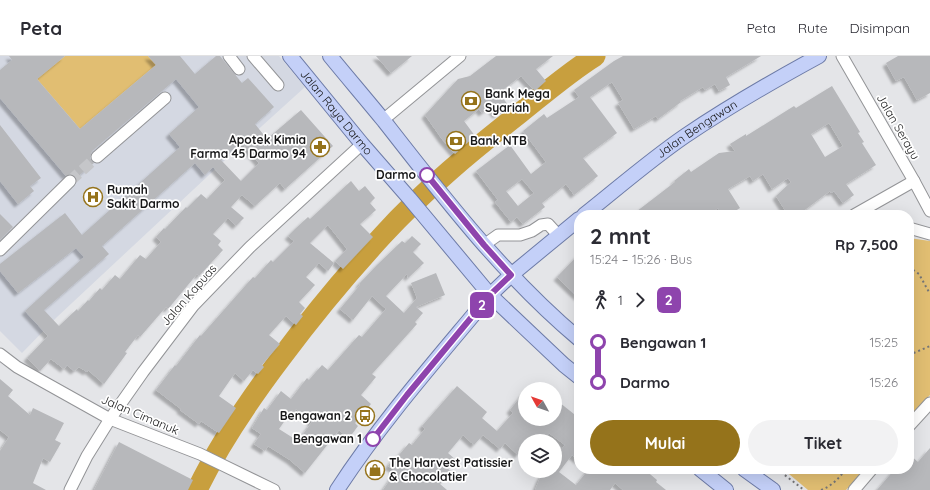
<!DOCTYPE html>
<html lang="id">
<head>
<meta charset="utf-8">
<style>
	:root { --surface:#fff; --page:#f2f2f3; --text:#2b2b33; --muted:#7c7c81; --line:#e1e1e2; --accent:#95731b }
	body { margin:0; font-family:Quicksand,sans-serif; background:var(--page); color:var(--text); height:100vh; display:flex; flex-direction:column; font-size:15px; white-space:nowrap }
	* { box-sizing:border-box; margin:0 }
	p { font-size:13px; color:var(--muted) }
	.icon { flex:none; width:22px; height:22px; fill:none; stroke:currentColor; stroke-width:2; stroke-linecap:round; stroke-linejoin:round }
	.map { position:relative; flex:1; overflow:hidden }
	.drawer { position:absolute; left:574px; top:154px; width:340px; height:264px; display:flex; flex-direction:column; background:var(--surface); border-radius:16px; box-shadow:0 4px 16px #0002 }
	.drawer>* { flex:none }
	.badge { padding:0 8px; border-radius:6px; font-size:14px; line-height:26px }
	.needle { width:26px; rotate:310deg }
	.buttons { position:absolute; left:518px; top:326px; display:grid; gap:8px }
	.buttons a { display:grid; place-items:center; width:44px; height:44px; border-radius:50%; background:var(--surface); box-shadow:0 4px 16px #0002; font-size:20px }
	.map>.badge { position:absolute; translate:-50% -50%; box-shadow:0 0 0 2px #fff }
	.legs { display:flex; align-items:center; gap:6px; height:44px; padding:0 16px; font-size:13px }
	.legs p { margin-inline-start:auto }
	.headline { display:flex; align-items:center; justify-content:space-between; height:68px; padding:0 16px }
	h1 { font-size:22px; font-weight:700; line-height:30px }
	.cta { display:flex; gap:8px; margin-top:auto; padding:8px 16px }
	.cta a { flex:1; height:46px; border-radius:24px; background:var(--accent); color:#fff; font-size:16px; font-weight:700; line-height:46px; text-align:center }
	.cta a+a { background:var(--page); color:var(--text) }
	ul { padding:0 16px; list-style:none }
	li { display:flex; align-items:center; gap:14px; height:40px; font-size:15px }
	li i { display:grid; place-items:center; width:6px; height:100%; margin:0 5px; background:currentColor }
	li i::after { content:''; width:10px; height:10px; margin:-5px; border:3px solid; border-radius:50%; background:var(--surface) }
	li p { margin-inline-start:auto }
	li:first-child i { background:linear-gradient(#0000 50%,currentColor 0) }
	li:last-child i { background:linear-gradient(currentColor 50%,#0000 0) }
	header { display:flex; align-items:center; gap:24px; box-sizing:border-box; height:56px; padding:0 20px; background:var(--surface); border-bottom:1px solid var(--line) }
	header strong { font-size:19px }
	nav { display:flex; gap:22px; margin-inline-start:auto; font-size:14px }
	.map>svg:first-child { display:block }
	.built { fill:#d4d8e2 }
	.green { fill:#e1be72 }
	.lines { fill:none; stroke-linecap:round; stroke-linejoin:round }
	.river { stroke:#c89f3e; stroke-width:21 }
	.building { fill:#b7b8bb; fill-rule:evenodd; filter:url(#shadow) }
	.minor-tunnel { stroke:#c5c6c9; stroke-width:11; stroke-dasharray:11 5.5; stroke-linecap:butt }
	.minor-casing { stroke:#939497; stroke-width:13 }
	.major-casing { stroke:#6d7ba7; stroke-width:16 }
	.path { stroke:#757577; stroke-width:2; stroke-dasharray:2 3; stroke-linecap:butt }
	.minor { stroke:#fff; stroke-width:11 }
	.major { stroke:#c4d0f8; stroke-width:14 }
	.line-1-casing { stroke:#fff; stroke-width:9 }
	.line-1 { stroke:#8e44ad; stroke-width:6 }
	.stop-1-dot { fill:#fff; stroke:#8e44ad; stroke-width:2 }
	.labels { text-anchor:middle; stroke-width:3.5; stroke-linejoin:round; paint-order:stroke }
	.poi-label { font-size:12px; font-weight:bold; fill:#171718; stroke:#fff; text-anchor:start }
	.street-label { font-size:12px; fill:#171718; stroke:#fff }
	.stop-label { font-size:12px; font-weight:bold; fill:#171718; stroke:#fff; text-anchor:end }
</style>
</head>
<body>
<header>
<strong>Peta</strong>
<nav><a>Peta</a><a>Rute</a><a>Disimpan</a></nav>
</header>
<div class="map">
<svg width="930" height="434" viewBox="0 0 930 434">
	<defs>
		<filter id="shadow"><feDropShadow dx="-3.5" dy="3.5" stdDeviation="1" flood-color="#0004"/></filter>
	</defs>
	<rect width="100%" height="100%" fill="#e4e5e8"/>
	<polygon class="built" points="0,0 279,0 305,31 239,91 57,261 22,297 0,275"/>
	<g class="green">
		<polygon points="65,0 148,0 156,9 80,73 37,23"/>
		<polygon points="909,182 930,185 930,339 909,362"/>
		<polygon points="783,413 864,413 846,434 808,434"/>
	</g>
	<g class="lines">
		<path class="river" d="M197,434C219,388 250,343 281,302C313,259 347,218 383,179C424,134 473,94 520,57C545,37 568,17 595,0"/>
	</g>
	<g class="building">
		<path d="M9,0H65L37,23L80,73L156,9L148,0H180L195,18L216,0H220L242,27L248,22L274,51L255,68L267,83L301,54L333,90L285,133L280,127L255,150L242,139L231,151L244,162L236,170L228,162L213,178L221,185L218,189L223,194L199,220L197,218L168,253L166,251L140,281L138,279L125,296L127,297L104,328L88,314L87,316L79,311L74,315L67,309L64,313L51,303L40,315L27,302L48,280L25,255L84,201L76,192L18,237L0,215V208L65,157L82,179L180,91L169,78L199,51L176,23L92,95L90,102L94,107L76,122L71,118L66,120L0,42V14L12,4ZM241,86L259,107L241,125L221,104ZM195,107L205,119L213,111L225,124L207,143L201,138L187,152L186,151L165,173L164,172L156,181L161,186L146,203L140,199L120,223L115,219L102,234L100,232L89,245L88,244L78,255L77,253L59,270L44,254L109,198L102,190Z"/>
		<polygon points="376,0 412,0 391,17"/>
		<polygon points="496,0 553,0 536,13 546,25 535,35 521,20 504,33 507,36 502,41 509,50 496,59 490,51 482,57 479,53 464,65 475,80 455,98 442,83 425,59 458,23 470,20"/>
		<path d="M623,0H761L726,21L730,29L719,35L715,28L705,34L703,31L680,45L681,46L658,63L656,60L634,73L618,47L623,44L612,26L590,41L617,77L583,102L598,120L574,139L566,128L542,147L545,151L523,168L517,161L511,166L495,146L498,144L476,115L510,89L531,118L546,106L523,75L544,58L547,62L579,41L574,34L614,5ZM522,123L534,137L518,150L506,135Z"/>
		<polygon points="898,0 930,0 930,37 917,44 904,21 896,25 886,7"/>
		<path d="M832,30L860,76L858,77L864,86L862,87L876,109L846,128L854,139L843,147L834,135L831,137L830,135L798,159H788L776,140L791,126L788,122L772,133L763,118L753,125L750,120L728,133L740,152L729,159H722L718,152L708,159H632L675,126L674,125L689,113L691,116L719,97L735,95L730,88L746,78V80L794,50L796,52ZM829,67L843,90L825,101L811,78Z"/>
		<polygon points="0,69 41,122 30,130 34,135 18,148 0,125"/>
		<polygon points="351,125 359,135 365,130 375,142 370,147 376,154 360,168 373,181 343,213 335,205 347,193 328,169 310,187 334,207 328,215 319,207 306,221 315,229 299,246 305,252 300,258 303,260 296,269 286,260 269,279 280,288 262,309 264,311 258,318 253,314 244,325 235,317 219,340 236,352 219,377 201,365 199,368 180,354 181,353 156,334 175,309 176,310 200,279 201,280 253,221 255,222 271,204 273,206 294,185 288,180 295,173 308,161 310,163"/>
		<polygon points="0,158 13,171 0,184"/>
		<path d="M412,180L421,188L413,196L424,207L408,222L407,218L386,240L404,257L417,242L411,227L436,217L445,239L416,251L423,257L415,266L417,268L372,318L376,321L361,339L371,348L355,367L358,370L349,382L339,374L305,417L290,404L268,390L265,395L254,388L261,378L252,372L264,352L267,354L281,335L291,343L307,322L309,324L322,309L328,314L359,279L362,281L386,253L372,240L353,264L340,253L360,229L359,228L377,209L402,185L405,187ZM296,353L312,366L298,385L279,373L292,354L294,356Z"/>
		<polygon points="579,198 579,242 557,221"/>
		<polygon points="0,323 13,334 8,340 30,359 33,352 64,367 55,384 61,387 50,406 43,402 33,427 46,434 0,434 0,395 9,381 0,374"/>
		<polygon points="457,330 487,356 482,362 497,375 513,357 510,354 525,335 525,363 555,363 555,343 579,362 579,405 572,399 559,416 576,429 589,413 644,413 657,424 656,426 666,434 623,434 615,427 610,434 535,434 540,422 545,415 555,415 555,402 565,389 549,377 543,385 534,379 529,385 525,385 525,390 518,399 505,387 500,393 483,379 474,389 463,379 448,397 456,404 448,413 451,415 440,428 447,434 383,434 396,415 388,410 393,403 395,404 409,387 412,389 425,373 422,370"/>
		<polygon points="119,386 193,424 188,434 94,434"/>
		<polygon points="930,392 930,434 877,434 895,413 909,413 909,398 918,406"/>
	</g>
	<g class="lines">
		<polyline class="minor-tunnel" points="70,125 97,101"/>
		<g class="minor-casing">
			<g id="minor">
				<polyline points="229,0 239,13"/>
				<polyline points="253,0 278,29"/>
				<polyline points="842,0 914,125 930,155"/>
				<polyline points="383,64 460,0"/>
				<polyline points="97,101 165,42"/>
				<polyline points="854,159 914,125"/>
				<polyline points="909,172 930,178"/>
				<polyline points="484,189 498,179 520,179 532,175 541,169 548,168 559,180"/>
				<polyline points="0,194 70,125"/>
				<polyline points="0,298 17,311 110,363 200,398 274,434"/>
				<polyline points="909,370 930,347"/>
				<polyline points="70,434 87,400 110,363 143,316 193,250 250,191 362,88"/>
				<polyline points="854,434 872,413"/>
			</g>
		</g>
		<g class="major-casing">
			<g id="major">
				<path id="s1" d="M290,0L362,88L410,143L490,239L564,309L579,321"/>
				<path d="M330,0C348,22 366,43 384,65C444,142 504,220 579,283"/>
				<path id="s2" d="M584,159C618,132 650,104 685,80C728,51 773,25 819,0"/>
				<polyline points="700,413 726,434"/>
				<polyline points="744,413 773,434"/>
				<path d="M337,434C382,365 437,303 490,239L511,219L579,163"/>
			</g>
		</g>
		<g class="path">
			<polyline points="909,211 919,218 930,238"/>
			<polyline points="909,299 930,290"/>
			<polyline points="777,413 804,434"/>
			<path d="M821,434C832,430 839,422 846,413"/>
		</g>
		<use href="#minor" class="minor"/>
		<use href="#major" class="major"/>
	</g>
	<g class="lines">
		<g class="line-1-casing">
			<polyline id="line-1" points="373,383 407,339 490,239 511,219 484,189 427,119"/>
		</g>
		<use href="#line-1" class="line-1"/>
	</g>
	<defs>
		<g id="bank-ring" transform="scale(1)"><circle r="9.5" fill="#fff" stroke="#95731b" stroke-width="1.5"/><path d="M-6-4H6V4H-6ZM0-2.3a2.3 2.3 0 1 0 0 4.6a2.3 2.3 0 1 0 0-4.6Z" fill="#95731b"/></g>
		<g id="pharmacy-ring" transform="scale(1)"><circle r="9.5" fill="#fff" stroke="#95731b" stroke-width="1.5"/><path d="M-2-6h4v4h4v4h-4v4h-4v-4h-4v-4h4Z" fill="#95731b"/></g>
		<g id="hospital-ring" transform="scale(1)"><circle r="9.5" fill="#fff" stroke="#95731b" stroke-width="1.5"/><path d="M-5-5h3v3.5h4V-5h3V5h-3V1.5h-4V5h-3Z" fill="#95731b"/></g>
		<g id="bus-ring" transform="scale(1)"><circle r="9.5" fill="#fff" stroke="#95731b" stroke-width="1.5"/><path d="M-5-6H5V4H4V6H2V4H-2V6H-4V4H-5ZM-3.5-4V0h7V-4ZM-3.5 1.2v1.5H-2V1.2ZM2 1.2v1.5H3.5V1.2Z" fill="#95731b"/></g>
		<g id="shop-ring" transform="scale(1)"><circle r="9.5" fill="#fff" stroke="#95731b" stroke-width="1.5"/><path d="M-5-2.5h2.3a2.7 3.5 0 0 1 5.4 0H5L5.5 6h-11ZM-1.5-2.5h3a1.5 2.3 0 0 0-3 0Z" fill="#95731b"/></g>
	</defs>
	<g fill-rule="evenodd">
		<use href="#bank-ring" x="471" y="45"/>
		<use href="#bank-ring" x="456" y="85"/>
		<use href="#pharmacy-ring" x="320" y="91"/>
		<use href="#hospital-ring" x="93" y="141"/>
		<use href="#bus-ring" x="365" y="360"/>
		<use href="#shop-ring" x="375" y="414"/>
	</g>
	<g class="stop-1-dot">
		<circle cx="427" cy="119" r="7"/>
		<circle cx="373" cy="383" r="7"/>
	</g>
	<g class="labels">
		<g class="poi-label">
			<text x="485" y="42">Bank Mega<tspan x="485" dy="14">Syariah</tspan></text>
			<text x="306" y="88" text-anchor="end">Apotek Kimia<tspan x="306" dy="14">Farma 45 Darmo 94</tspan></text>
			<text x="470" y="89">Bank NTB</text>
			<text x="107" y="138">Rumah<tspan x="107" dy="14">Sakit Darmo</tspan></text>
			<text x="351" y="364" text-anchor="end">Bengawan 2</text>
			<text x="389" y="411">The Harvest Patissier<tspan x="389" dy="14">&amp; Chocolatier</tspan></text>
		</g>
		<g class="street-label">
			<text dy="4" stroke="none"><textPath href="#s1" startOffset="73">Jalan Raya Darmo</textPath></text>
			<text transform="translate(898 71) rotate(60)" y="4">Jalan Serayu</text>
			<text dy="4" stroke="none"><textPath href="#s2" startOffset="142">Jalan Bengawan</textPath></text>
			<text transform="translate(189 239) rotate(-49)" y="4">Jalan Kapuas</text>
			<text transform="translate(140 359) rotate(23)" y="4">Jalan Cimanuk</text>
		</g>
		<g class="stop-label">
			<text x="416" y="123">Darmo</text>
			<text x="362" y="387">Bengawan 1</text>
		</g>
	</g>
</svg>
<div class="buttons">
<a><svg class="needle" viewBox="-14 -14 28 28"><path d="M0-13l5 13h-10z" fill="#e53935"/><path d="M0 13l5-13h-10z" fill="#7c7c81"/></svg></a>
<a><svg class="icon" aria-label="layers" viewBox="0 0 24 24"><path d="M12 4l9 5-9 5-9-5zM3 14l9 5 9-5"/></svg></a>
</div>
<b class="badge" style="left:482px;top:249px;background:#8e44ad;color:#fff">2</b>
<section class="drawer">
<div class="headline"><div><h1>2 mnt</h1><p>15:24 – 15:26 · Bus</p></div><b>Rp 7,500</b></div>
<div class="legs"><svg class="icon" aria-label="walk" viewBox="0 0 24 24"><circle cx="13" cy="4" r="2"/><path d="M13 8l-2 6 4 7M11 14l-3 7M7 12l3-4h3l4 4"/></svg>1<svg class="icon" aria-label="forward" viewBox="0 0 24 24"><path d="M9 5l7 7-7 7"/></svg><b class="badge" style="background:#8e44ad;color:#fff">2</b></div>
<ul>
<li><i style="color:#8e44ad"></i><b>Bengawan 1</b><p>15:25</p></li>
<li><i style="color:#8e44ad"></i><b>Darmo</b><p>15:26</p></li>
</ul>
<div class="cta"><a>Mulai</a><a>Tiket</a></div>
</section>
</div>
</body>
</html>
